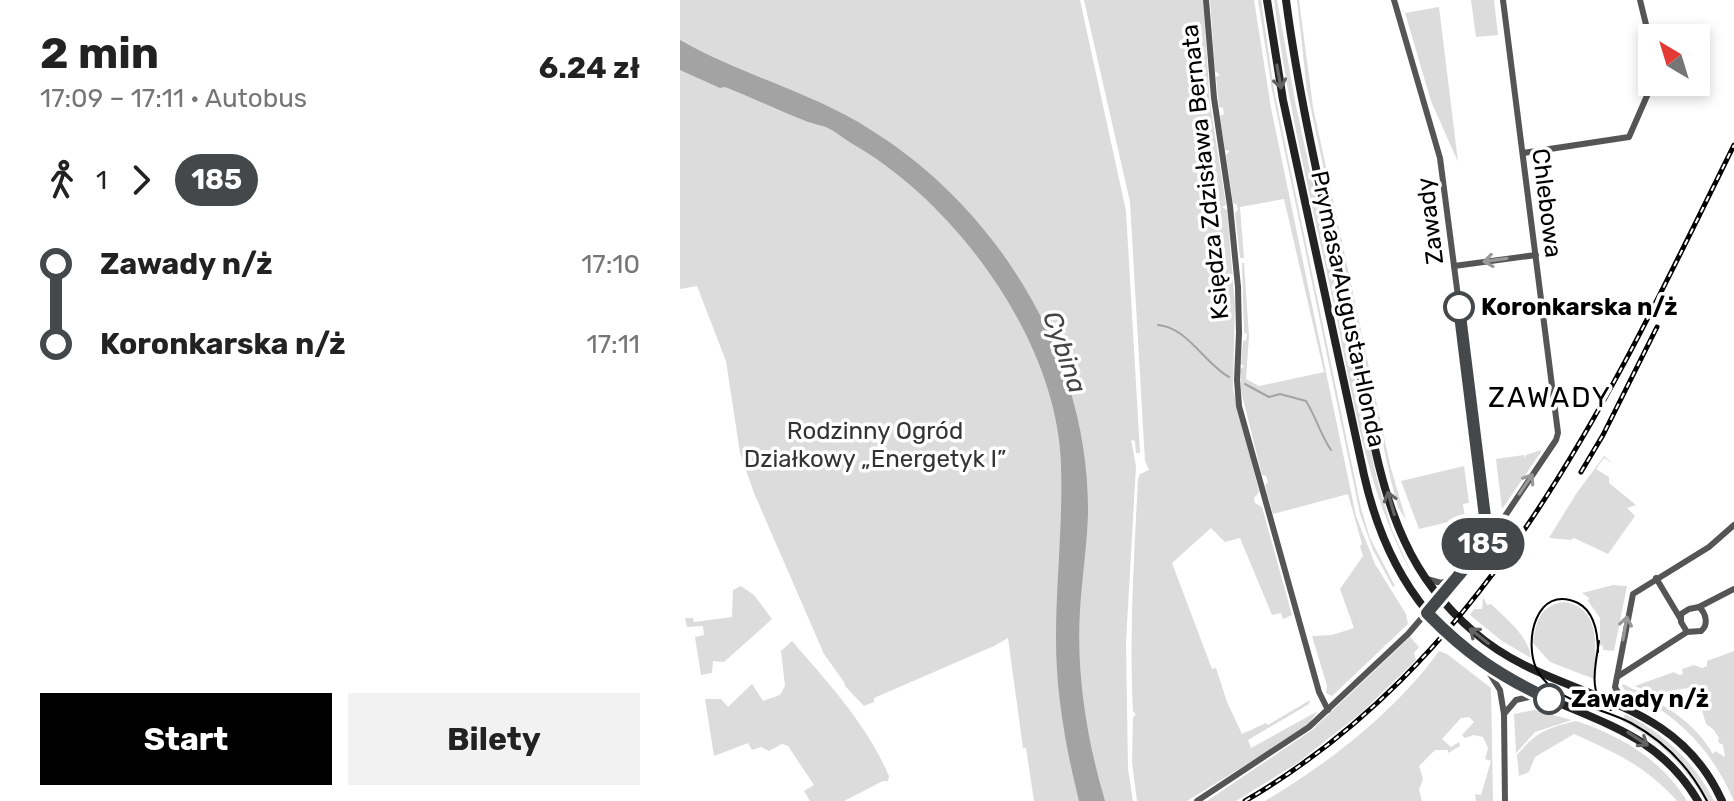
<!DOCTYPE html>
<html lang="pl">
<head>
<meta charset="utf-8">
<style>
	:root { --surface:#fff; --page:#f2f2f2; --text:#222; --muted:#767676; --accent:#000 }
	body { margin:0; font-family:Rubik,sans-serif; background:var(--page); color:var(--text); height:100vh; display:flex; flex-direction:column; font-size:30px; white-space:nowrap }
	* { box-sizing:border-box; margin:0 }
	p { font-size:26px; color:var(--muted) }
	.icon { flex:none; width:44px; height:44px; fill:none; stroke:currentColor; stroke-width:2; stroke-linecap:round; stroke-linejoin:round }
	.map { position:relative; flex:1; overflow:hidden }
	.panel { display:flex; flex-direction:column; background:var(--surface); width:680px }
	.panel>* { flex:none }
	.badge { padding:0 16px; border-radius:26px; font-size:28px; line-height:52px }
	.needle { width:52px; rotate:322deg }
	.tools { position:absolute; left:958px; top:24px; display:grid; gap:16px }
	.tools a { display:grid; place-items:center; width:72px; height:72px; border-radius:0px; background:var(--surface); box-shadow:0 4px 12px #0003; font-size:40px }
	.map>.badge { position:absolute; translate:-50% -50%; box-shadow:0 0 0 4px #fff }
	.legs { display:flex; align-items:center; gap:12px; height:88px; padding:0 40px; font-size:26px }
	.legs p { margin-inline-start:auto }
	.head { display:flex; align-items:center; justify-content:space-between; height:136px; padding:0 40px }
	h1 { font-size:44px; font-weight:700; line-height:60px }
	.primary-button { display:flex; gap:16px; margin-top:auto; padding:16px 40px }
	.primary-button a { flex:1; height:92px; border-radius:0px; background:var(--accent); color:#fff; font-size:32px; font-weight:700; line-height:92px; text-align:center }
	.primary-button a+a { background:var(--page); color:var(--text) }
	ul { padding:0 40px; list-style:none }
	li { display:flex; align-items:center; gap:28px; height:80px; font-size:30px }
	li i { display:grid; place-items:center; width:12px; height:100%; margin:0 10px; background:currentColor }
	li i::after { content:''; width:20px; height:20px; margin:-10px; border:6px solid; border-radius:50%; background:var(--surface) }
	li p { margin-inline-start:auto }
	li:first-child i { background:linear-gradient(#0000 50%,currentColor 0) }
	li:last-child i { background:linear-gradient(currentColor 50%,#0000 0) }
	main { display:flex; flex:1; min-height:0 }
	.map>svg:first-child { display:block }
	.green { fill:#dcdcdc }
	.water { fill:#a3a3a3 }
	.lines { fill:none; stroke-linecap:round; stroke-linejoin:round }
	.stream { stroke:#a3a3a3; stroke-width:2 }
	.minor { stroke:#555; stroke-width:6 }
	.secondary { stroke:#222; stroke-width:8 }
	.tram { stroke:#000; stroke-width:2 }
	.rail-casing { stroke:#000; stroke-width:5 }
	.rail { stroke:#fff; stroke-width:2; stroke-dasharray:6; stroke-linecap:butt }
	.oneway { stroke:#646464 }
	.oneway2 { stroke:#999 }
	.line-1-casing { stroke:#fff; stroke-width:18 }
	.line-1 { stroke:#45484a; stroke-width:12 }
	.stop-1-dot { fill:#fff; stroke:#45484a; stroke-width:4 }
	.labels { text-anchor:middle; stroke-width:7; stroke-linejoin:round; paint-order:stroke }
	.street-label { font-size:24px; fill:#000; stroke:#fff }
	.stop-label { font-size:24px; font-weight:bold; fill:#000; stroke:#fff; text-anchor:start }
	.park-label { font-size:24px; fill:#333; stroke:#fff }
	.water-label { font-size:26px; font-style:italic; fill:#444; stroke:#fff }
	.quarter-label { font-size:28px; letter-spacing:2px; fill:#000; stroke:#fff }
</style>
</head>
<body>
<main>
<section class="panel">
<div class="head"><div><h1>2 min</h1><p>17:09 – 17:11 · Autobus</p></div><b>6.24 zł</b></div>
<div class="legs"><svg class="icon" aria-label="walk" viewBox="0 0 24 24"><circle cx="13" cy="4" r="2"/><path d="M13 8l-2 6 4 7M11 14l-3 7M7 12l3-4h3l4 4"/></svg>1<svg class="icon" aria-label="forward" viewBox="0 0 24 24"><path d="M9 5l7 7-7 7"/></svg><b class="badge" style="background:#45484a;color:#fff">185</b></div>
<ul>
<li><i style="color:#45484a"></i><b>Zawady n/ż</b><p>17:10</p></li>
<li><i style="color:#45484a"></i><b>Koronkarska n/ż</b><p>17:11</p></li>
</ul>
<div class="primary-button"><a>Start</a><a>Bilety</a></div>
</section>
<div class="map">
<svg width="1054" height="801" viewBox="0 0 1054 801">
	<rect width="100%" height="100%" fill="#fff"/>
	<g class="green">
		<path d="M0,0H400L446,211L460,453H456L455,441L451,440L456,466L446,642L448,769L453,801H419L416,786L411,782L417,801H405L403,794L401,801H354L346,748H343L328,638L314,646L194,698V702L184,706L165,686L164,682L144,654L74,493L60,453L46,361L17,286L0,289V62C16,70 44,72 55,85L59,86L65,80L67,87L77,86C89,98 106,104 120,109L127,106L132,113L143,114L158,125L174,131L179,138L196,145L203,154L218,161L240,183L250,187L252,197L266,202L269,210L275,211L301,245L314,255L312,265L318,266L331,287V294C339,299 347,313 354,321C364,334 364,351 369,365C375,383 396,418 388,438H392L403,488L399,503L402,510L398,521L390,531L389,547L383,550L382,570L386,572L381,592L386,608L379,609L384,630L379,646L384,650L383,674L380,677L383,707L392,726L390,741L397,760L396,767L401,772L396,783L403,788L402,783L407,782L403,776L406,768L398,754L399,748L394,732L395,718L387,695L390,690L391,679L386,674L384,664L387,649L385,634L388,608L386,592L389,585L388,571L393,535L399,532L405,510L406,491L401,471L399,436L388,394L380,379L378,361L357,320L354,308L347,300L348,296L334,283L318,251L298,230V227L292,225L285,211C278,208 276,201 268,198L259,185L252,181L231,160L222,158L210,145L187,135L164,120L163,116C128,103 91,82 57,77L55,72L48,71C40,63 31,62 20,58L17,61L18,54L0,48Z"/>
		<path d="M404,0H523L530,103L546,205L542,207L547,210L555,304L553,389L579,492L574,498L575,503L582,507L612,615L603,619L601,613L592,615L560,538L545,542L531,528L492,563L532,669L536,668L547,702L562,734L586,723L588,725L630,700L629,704L568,740L571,748L638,711L628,724L611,737L507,801H457L452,762L453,717L456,715L453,711C449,634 454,557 458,479L460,474L469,470L465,461L450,202Z"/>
		<polygon points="530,0 574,0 591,108 676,516 695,564 726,614 728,624 652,696 646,693 647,686 632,636 652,635 674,628 660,589 683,556 680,546 682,544 668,494 593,514 585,485 588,482 586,476 582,475 561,391 560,370 564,366 561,364 563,341 566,340 567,334 564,332 562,263 564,263 569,336 566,379 579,386 644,372 604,199 560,207 564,258 560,258 555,213 558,210 557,205 553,203 546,155 550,151 545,150 540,116 544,114 543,108 539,107 536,77 540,75 535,71"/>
		<polygon points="578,0 581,0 594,90 681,508 690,538 715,586 713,587 693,550 680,514 592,90"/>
		<path d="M594,0H597L616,106L697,479L712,530L732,574C686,492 673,395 654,305C632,204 607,103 594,0Z"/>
		<polygon points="617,0 619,0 633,107 710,465 726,520 718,507 711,481 627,91"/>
		<polygon points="791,0 814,0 818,35 796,37"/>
		<polygon points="759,7 778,162 751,101 725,13"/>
		<polygon points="861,450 861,452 822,509 816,459 844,455 845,458 846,455"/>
		<polygon points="924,456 933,463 924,458 916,469 929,477 929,483 956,505 947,508 955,516 928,554 894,538 891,540 869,538 896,494"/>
		<polygon points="784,466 789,503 783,504 785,518 739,529 721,481"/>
		<polygon points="933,585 947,586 934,651 923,650 923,646 920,645 920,618 908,601 909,598 902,593"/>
		<polygon points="61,586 74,595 92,619 44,662 33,661 32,673 21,675 15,637 24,635 23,626 7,627 5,618 13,618 14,622 52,617 53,590"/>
		<path d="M803,597L807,605L811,604C827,620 848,635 851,658L822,641L790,615L794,609H802Z"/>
		<path d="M884,602C922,607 916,651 914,679L870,662L853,643C856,622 860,605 884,602Z"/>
		<polygon points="730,637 739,647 734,653 736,660 681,713 616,764 556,801 527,801 632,730"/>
		<path d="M112,641C149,684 186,723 209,776L208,781H203L164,801H130L124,791L134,785L108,746L102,744L89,751L81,747L72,750L68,743L34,756L25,699H41L48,707L72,684L83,701L100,695L105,686L101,651Z"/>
		<path d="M759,651L767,654L811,688L813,801H796L795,794L801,795L811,761L805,759L808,748L803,737L794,735L785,738L782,735L794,722L789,717L781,718L762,739L771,747L779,742L780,746L768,753V750H755L739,766L743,779L739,790L742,801H585C649,763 715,712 759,651Z"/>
		<path d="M1054,651V801C1032,750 997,713 946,691L942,686L943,684C978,701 1013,719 1033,754L1035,751L1045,757L1043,745L1038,742L1039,738L1034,730L1026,724L1022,711L1028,704L1021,698L1019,701L1015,699L1011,689L1013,687L973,694L955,686L994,672L999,675L1003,674L1002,669L1014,665L1022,668L1027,666V661Z"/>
		<polygon points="854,710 892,720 855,732 836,753 834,714"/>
		<path d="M945,714C984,733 1015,763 1034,801H1025C1006,766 978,739 942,721Z"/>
		<path d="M896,721C941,736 981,759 1007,801H997C966,766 936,753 894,734L855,757L849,772L839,776L837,755C856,732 867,728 896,721Z"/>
	</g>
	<path class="water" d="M0,40C61,75 132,92 191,130C320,210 410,360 408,514C407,546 402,578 400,610C396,674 407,740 425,801H399C386,749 376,694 376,640C376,581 383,523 381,465C378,342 276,202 171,143C163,138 155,131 146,127C140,125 134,124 128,122C100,111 73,98 45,87L40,88L0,70Z"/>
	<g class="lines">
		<g class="stream">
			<path d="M478,325C507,327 525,364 549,377"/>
			<path d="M565,384L589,397L600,394L626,401C636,417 640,434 651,450"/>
		</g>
		<g class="minor">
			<polyline points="526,0 534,98 550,206 558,287 559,333 557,380 559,406 639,692 648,710"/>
			<polyline points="960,0 972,49"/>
			<polyline points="843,153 949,137 973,82"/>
			<polyline points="774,266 856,255"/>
			<polyline points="807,530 821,522 876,440 878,433 823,0"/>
			<polyline points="976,578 1000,618"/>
			<polyline points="747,579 761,583 775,579"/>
			<polyline points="1019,607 1054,589"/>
			<polyline points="805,666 820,690 824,714 825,801"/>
			<path d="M937,677L1007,632L1021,631C1029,625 1026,613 1019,607L1009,609L1001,614V622L1007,632"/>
			<polyline points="945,706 935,687 953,594 1029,547 1054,525"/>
			<polyline points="824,714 836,700 857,695"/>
			<polyline points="517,801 629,727 728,634 800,550 807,533 806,512 760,158 714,0"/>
		</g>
		<g class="secondary">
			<path d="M587,0L603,100L684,475C709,586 766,654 870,699C931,726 982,740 1018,801"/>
			<path d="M606,0C621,114 649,225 673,337C687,403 696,481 725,542C741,577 765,607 794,632C875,703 992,689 1042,801"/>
		</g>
		<g class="tram">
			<path d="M919,641C916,664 906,697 931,710"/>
			<path d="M918,652C918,635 915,612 898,603C856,583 843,642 857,670C875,703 921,707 951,723C984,741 1010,768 1027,801"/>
		</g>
		<g class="rail-casing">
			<g id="rail">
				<polyline points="901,472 923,435 977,327"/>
				<path d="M565,801C813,656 932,392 1054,145"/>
			</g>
		</g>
		<use href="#rail" class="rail"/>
	</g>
	<defs><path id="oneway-shaft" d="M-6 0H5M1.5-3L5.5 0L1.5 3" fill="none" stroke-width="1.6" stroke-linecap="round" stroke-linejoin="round" transform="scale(2)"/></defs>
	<g class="oneway">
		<use href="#oneway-shaft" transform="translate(599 77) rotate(80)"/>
		<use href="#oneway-shaft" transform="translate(711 503) rotate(-106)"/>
		<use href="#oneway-shaft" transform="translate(799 636) rotate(-141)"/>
		<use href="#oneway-shaft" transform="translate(958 739) rotate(33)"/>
	</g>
	<g class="oneway2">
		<use href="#oneway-shaft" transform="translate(815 260) rotate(172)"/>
		<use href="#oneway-shaft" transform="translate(846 484) rotate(-56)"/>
		<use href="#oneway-shaft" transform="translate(945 628) rotate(-80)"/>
	</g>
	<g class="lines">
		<g class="line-1-casing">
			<path id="line-1" d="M779,307L807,533L800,550L747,613C786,653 818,675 869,699"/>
		</g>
		<use href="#line-1" class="line-1"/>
	</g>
	<g class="stop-1-dot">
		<circle cx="779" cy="307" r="14"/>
		<circle cx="869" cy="699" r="14"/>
	</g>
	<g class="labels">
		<g class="street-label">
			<text transform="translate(525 172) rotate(-96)" y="8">Księdza Zdzisława Bernata</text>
			<text transform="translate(867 203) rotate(83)" y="8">Chlebowa</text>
			<text transform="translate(750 221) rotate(-97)" y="8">Zawady</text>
			<text transform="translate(668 309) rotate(78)" y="8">Prymasa Augusta Hlonda</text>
		</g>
		<g class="stop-label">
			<text x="801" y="315">Koronkarska n/ż</text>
			<text x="891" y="707">Zawady n/ż</text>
		</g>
		<g class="park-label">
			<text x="195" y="439">Rodzinny Ogród<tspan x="195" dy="28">Działkowy „Energetyk I”</tspan></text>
		</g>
		<g class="water-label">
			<text transform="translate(385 352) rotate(71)" y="9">Cybina</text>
		</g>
		<g class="quarter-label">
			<text x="870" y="407">ZAWADY</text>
		</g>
	</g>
</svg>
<div class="tools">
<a><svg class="needle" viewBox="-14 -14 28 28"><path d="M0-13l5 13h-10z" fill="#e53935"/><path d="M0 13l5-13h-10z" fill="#767676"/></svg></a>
</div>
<b class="badge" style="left:803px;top:544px;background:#45484a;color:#fff">185</b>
</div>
</main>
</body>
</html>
